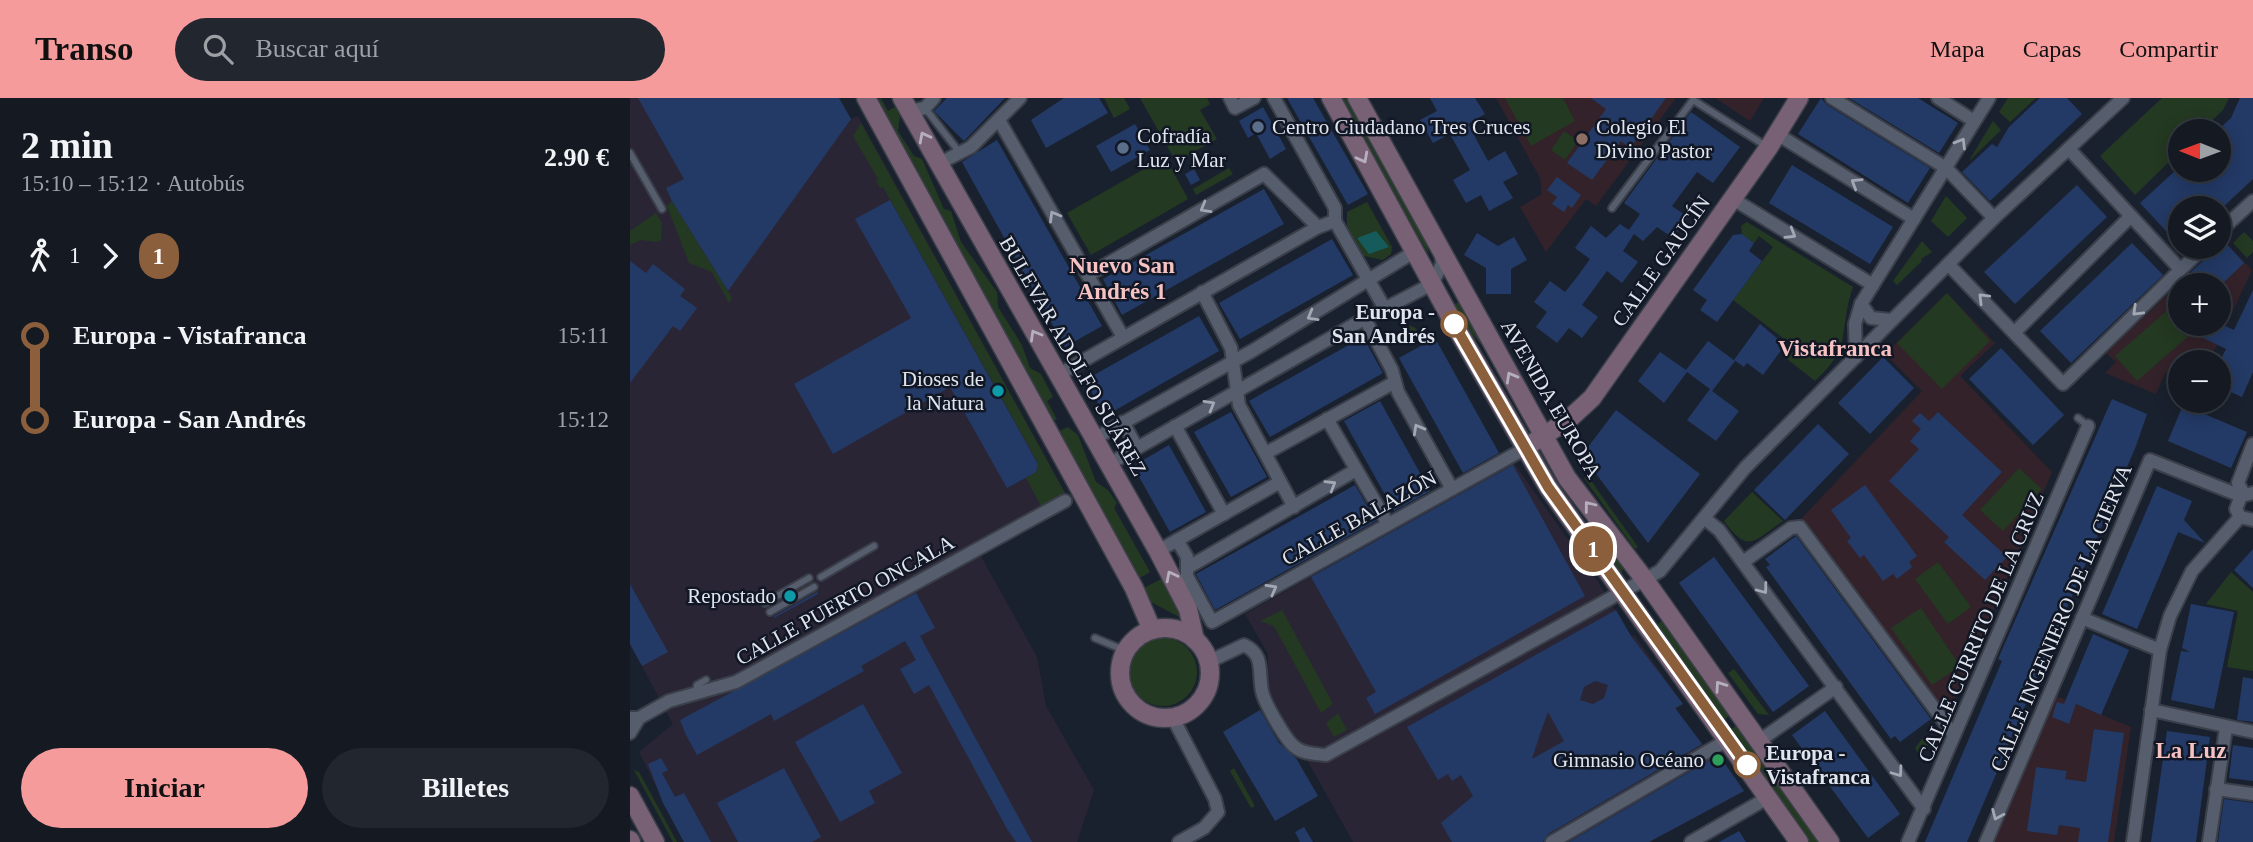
<!DOCTYPE html>
<html lang="es">
<head>
<meta charset="utf-8">
<style>
	:root { --surface:#141922; --page:#21262f; --text:#f1f3f6; --muted:#9da0a5; --line:#333840; --accent:#f59b9c }
	body { margin:0; font-family:"Times New Roman",serif; background:var(--page); color:var(--text); height:100vh; display:flex; flex-direction:column; font-size:26px; white-space:nowrap }
	* { box-sizing:border-box; margin:0 }
	p { font-size:23px; color:var(--muted) }
	.icon { flex:none; width:38px; height:38px; fill:none; stroke:currentColor; stroke-width:2; stroke-linecap:round; stroke-linejoin:round }
	.map { position:relative; flex:1; overflow:hidden }
	.panel { display:flex; flex-direction:column; background:var(--surface); width:630px }
	.panel>* { flex:none }
	.badge { padding:0 14px; border-radius:23px; font-size:24px; line-height:46px }
	.needle { width:46px; rotate:271deg }
	.fabs { position:absolute; left:1538px; top:21px; display:grid; gap:14px }
	.fabs a { display:grid; place-items:center; width:63px; height:63px; border-radius:50%; background:var(--surface); box-shadow:0 4px 18px #0003,0 0 0 2px var(--line); font-size:35px }
	.map>.badge { position:absolute; translate:-50% -50%; box-shadow:0 0 0 4px #fff }
	.legs { display:flex; align-items:center; gap:10px; height:77px; padding:0 21px; font-size:23px }
	.legs p { margin-inline-start:auto }
	.head { display:flex; align-items:center; justify-content:space-between; height:119px; padding:0 21px }
	h1 { font-size:38px; font-weight:700; line-height:52px }
	.cta { display:flex; gap:14px; margin-top:auto; padding:14px 21px }
	.cta a { flex:1; height:80px; border-radius:42px; background:var(--accent); color:#111; font-size:28px; font-weight:700; line-height:80px; text-align:center }
	.cta a+a { background:var(--page); color:var(--text) }
	ul { padding:0 21px; list-style:none }
	li { display:flex; align-items:center; gap:24px; height:84px; font-size:26px }
	li i { display:grid; place-items:center; width:10px; height:100%; margin:0 9px; background:currentColor }
	li i::after { content:''; width:18px; height:18px; margin:-9px; border:5px solid; border-radius:50%; background:var(--surface) }
	li p { margin-inline-start:auto }
	li:first-child i { background:linear-gradient(#0000 50%,currentColor 0) }
	li:last-child i { background:linear-gradient(currentColor 50%,#0000 0) }
	header { display:flex; align-items:center; gap:42px; box-sizing:border-box; height:98px; padding:0 35px; background:var(--accent); color:#111 }
	header strong { font-size:33px }
	nav { display:flex; gap:38px; margin-inline-start:auto; font-size:24px }
	.search { width:490px; height:63px; background:var(--page); display:flex; align-items:center; gap:18px; box-sizing:border-box; padding:0 24px; border-radius:38px; color:var(--muted); font-size:26px }
	main { display:flex; flex:1; min-height:0 }
	.map>svg:first-child { display:block }
	.industrial { fill:#2a2535 }
	.education { fill:#332229; fill-rule:evenodd }
	.green { fill:#243921; fill-rule:evenodd }
	.water { fill:#165b5b }
	.building { fill:#233a66; fill-rule:evenodd }
	.lines { fill:none; stroke-linecap:round; stroke-linejoin:round }
	.lane-casing { stroke:#3a3f49; stroke-width:10 }
	.street-casing { stroke:#3a3f49; stroke-width:16 }
	.secondary-casing { stroke:#3a3f49; stroke-width:21 }
	.lane { stroke:#565e6e; stroke-width:6 }
	.street { stroke:#565e6e; stroke-width:12 }
	.secondary { stroke:#786075; stroke-width:18 }
	.oneway { stroke:#b6b0be }
	.oneway2 { stroke:#a2a8b4 }
	.line-1-casing { stroke:#fff; stroke-width:16 }
	.line-1 { stroke:#8b5e3c; stroke-width:10 }
	.service-dot { fill:#5c6f8a; stroke:#111724; stroke-width:2.5 }
	.education-dot { fill:#8d6e63; stroke:#111724; stroke-width:2.5 }
	.stop-1-dot { fill:#fff; stroke:#8b5e3c; stroke-width:3.5 }
	.culture-dot { fill:#0f9aa8; stroke:#111724; stroke-width:2.5 }
	.leisure-dot { fill:#2e9e5b; stroke:#111724; stroke-width:2.5 }
	.labels { text-anchor:middle; stroke-width:5; stroke-linejoin:round; paint-order:stroke }
	.poi-label { font-size:21px; fill:#e0e5ee; stroke:#111724; text-anchor:start }
	.street-label { font-size:21px; fill:#e0e5ee; stroke:#111724 }
	.stop-label { font-size:21px; font-weight:bold; fill:#e0e5ee; stroke:#111724; text-anchor:end }
	.neighbourhood-label { font-size:23px; font-weight:bold; fill:#f6c2c2; stroke:#111724 }
</style>
</head>
<body>
<header>
<strong>Transo</strong>
<div class="search"><svg class="icon" aria-label="search" viewBox="0 0 24 24"><circle cx="10" cy="10" r="6"/><path d="M15 15l6 6"/></svg>Buscar aquí</div>
<nav><a>Mapa</a><a>Capas</a><a>Compartir</a></nav>
</header>
<main>
<section class="panel">
<div class="head"><div><h1>2 min</h1><p>15:10 – 15:12 · Autobús</p></div><b>2.90 €</b></div>
<div class="legs"><svg class="icon" aria-label="walk" viewBox="0 0 24 24"><circle cx="13" cy="4" r="2"/><path d="M13 8l-2 6 4 7M11 14l-3 7M7 12l3-4h3l4 4"/></svg>1<svg class="icon" aria-label="forward" viewBox="0 0 24 24"><path d="M9 5l7 7-7 7"/></svg><b class="badge" style="background:#8b5e3c;color:#fff">1</b></div>
<ul>
<li><i style="color:#8b5e3c"></i><b>Europa - Vistafranca</b><p>15:11</p></li>
<li><i style="color:#8b5e3c"></i><b>Europa - San Andrés</b><p>15:12</p></li>
</ul>
<div class="cta"><a>Iniciar</a><a>Billetes</a></div>
</section>
<div class="map">
<svg width="1623" height="744" viewBox="0 0 1623 744">
	<rect width="100%" height="100%" fill="#1a212e"/>
	<g class="industrial">
		<polygon points="0,0 209,0 221,21 228,18 435,395 344,446 407,559 416,608 464,692 447,744 54,744 9,654 43,626 0,546"/>
		<polygon points="884,365 968,484 1000,537 1005,538 1053,606 1046,611 1074,648 1091,660 1114,693 1019,744 723,744 638,592 638,556 615,516"/>
	</g>
	<g class="education">
		<polygon points="866,0 1046,0 966,108 956,101 916,154 890,109 912,96 910,80"/>
		<polygon points="1085,0 1134,0 1120,23"/>
		<path d="M1594,143L1622,172L1579,264H1550V271L1535,275L1526,296L1475,275L1486,264L1476,255ZM1550,187H1589V226H1550Z"/>
		<polygon points="1317,195 1365,245 1330,278 1422,374 1317,620 1171,421 1292,293 1255,256"/>
		<polygon points="1426,598 1501,629 1484,744 1363,744"/>
	</g>
	<g class="green">
		<polygon points="251,0 258,13 265,9 270,18 268,33 284,58 292,61 314,111 321,113 331,144 367,194 368,209 392,247 400,270 411,276 423,299 417,303 427,321 420,324 244,3"/>
		<polygon points="474,0 494,0 500,11 484,20"/>
		<polygon points="510,0 577,0 580,6 570,12 587,41 546,64"/>
		<polygon points="709,0 716,0 796,143 799,157"/>
		<polygon points="875,0 933,0 945,23 901,48"/>
		<polygon points="1378,0 1406,0 1380,24 1369,14"/>
		<polygon points="1532,0 1599,0 1593,12 1571,33 1550,33 1550,53 1505,97 1470,58"/>
		<polygon points="1363,23 1371,32 1340,62 1340,61"/>
		<polygon points="231,25 435,395 411,408 396,380 406,374 408,365 253,89 250,90 246,83 248,81 223,38"/>
		<polygon points="934,33 948,43 935,62 921,52"/>
		<polygon points="535,59 558,101 461,157 437,115"/>
		<polygon points="599,70 603,76 566,97 563,91"/>
		<polygon points="1316,98 1337,120 1318,139 1301,123"/>
		<polygon points="42,103 102,200 99,205 82,174 59,165 37,108"/>
		<path d="M737,104L762,149L761,156L753,162L734,158L717,128V114ZM727,139L752,143L740,156Z"/>
		<polygon points="26,115 32,125 31,142 27,144 11,142 0,147 0,133"/>
		<path d="M1117,124L1223,189C1208,233 1223,249 1185,283L1157,261L1166,250L1103,202L1143,149L1129,138L1124,145L1112,136L1111,128Z"/>
		<polygon points="1614,134 1623,143 1623,154 1617,160 1603,145"/>
		<polygon points="1292,143 1302,154 1291,161 1292,163 1267,187 1263,183"/>
		<polygon points="1317,195 1360,243 1312,291 1267,245"/>
		<polygon points="830,203 856,252 835,228 824,207"/>
		<polygon points="1540,210 1550,226 1562,235 1507,283 1485,258"/>
		<circle cx="780" cy="236" r="8"/>
		<polygon points="438,329 448,337 466,384 478,392 487,405 484,410 520,474 508,481 427,334"/>
		<polygon points="1389,370 1412,391 1373,433 1350,412"/>
		<polygon points="957,377 1008,449 1005,451 954,380"/>
		<path d="M1122,394L1153,423C1124,443 1119,457 1094,423Z"/>
		<polygon points="967,437 994,468 991,477 965,442"/>
		<polygon points="1308,464 1341,509 1318,526 1285,481"/>
		<polygon points="1601,474 1623,494 1623,573 1597,569 1608,513 1576,506"/>
		<polygon points="535,479 553,521 521,504 512,491"/>
		<polygon points="1291,510 1330,568 1302,587 1261,530"/>
		<polygon points="652,512 703,606 691,615 644,528 630,523"/>
		<polygon points="1033,522 1099,618 1093,622 1027,527"/>
		<circle cx="533" cy="574" r="34"/>
		<polygon points="1104,571 1139,617 1128,616 1098,575"/>
		<polygon points="708,615 717,632 704,639 696,625"/>
		<polygon points="1107,627 1188,744 1178,744 1100,632"/>
		<polygon points="1292,641 1298,641 1300,646 1290,659 1285,650"/>
		<polygon points="604,670 625,708 621,710 600,673"/>
		<polygon points="4,672 9,674 47,744 43,744"/>
	</g>
	<polygon class="water" points="746,133 759,149 739,156 727,140"/>
	<g class="building">
		<polygon points="8,0 209,0 221,21 98,193 42,103 36,90 54,81"/>
		<polygon points="317,0 375,0 334,43 304,13"/>
		<polygon points="434,0 469,0 478,15 416,50 401,22"/>
		<polygon points="657,0 683,0 738,96 718,107"/>
		<polygon points="800,0 845,0 855,16 838,26 858,63 875,53 888,76 873,84 883,100 859,113 851,97 836,105 823,82 840,72 820,36 803,45 790,22 807,13"/>
		<polygon points="961,0 1036,0 1000,50 991,43 962,82 937,65 976,11"/>
		<polygon points="1191,0 1197,7 1300,70 1278,105 1168,36"/>
		<polygon points="1219,0 1288,0 1328,25 1309,55"/>
		<polygon points="1410,0 1437,0 1452,16 1360,103 1332,74 1362,46 1367,49 1379,29"/>
		<polygon points="1610,0 1623,0 1623,81 1592,110 1550,110 1550,148 1510,105 1546,72 1589,72 1589,31 1601,20"/>
		<polygon points="633,9 656,51 640,61 626,35 618,40 609,23"/>
		<polygon points="1061,14 1110,49 1083,85 1067,74 1042,108 1058,119 1043,140 1027,129 1013,143 1004,136 993,153 1008,164 992,185 977,173 952,207 968,219 952,240 939,230 927,245 906,229 917,214 904,204 920,183 935,194 947,179 960,161 945,150 961,128 976,140 990,126 999,132 1010,116 994,105"/>
		<polygon points="505,26 520,52 481,74 466,48"/>
		<polygon points="367,42 472,228 435,249 332,64"/>
		<polygon points="1162,67 1263,129 1240,166 1139,105"/>
		<polygon points="564,71 570,82 561,87 555,76"/>
		<polygon points="927,79 951,97 942,110 938,107 934,114 922,106 927,99 917,92"/>
		<polygon points="1447,87 1477,119 1385,206 1354,174"/>
		<polygon points="634,91 654,126 492,217 473,181"/>
		<polygon points="260,102 408,366 406,374 377,390 320,289 203,356 164,286 281,220 225,121"/>
		<polygon points="847,135 868,148 884,139 897,162 881,171 881,196 856,196 856,170 834,157"/>
		<polygon points="1112,136 1124,145 1119,153 1132,163 1087,224 1070,212 1077,202 1063,192 1103,137"/>
		<polygon points="702,141 723,177 610,241 589,205"/>
		<polygon points="1594,143 1614,165 1591,187 1574,187 1561,174"/>
		<polygon points="1502,145 1533,177 1441,265 1410,233"/>
		<polygon points="0,163 16,175 23,166 55,191 50,198 67,210 50,233 43,228 0,285"/>
		<polygon points="1623,192 1623,274 1612,299 1589,289 1589,265 1596,251 1567,237 1572,226 1591,226 1604,232"/>
		<polygon points="569,218 589,253 475,318 455,282"/>
		<polygon points="1130,226 1155,247 1133,277 1117,265 1114,269 1104,262"/>
		<polygon points="733,239 753,275 640,339 619,303"/>
		<polygon points="805,240 869,355 833,375 769,260"/>
		<polygon points="1078,243 1105,263 1082,293 1109,313 1086,343 1057,322 1080,291 1057,274 1034,305 1008,283 1030,254 1056,272"/>
		<polygon points="1371,250 1434,317 1403,347 1339,281"/>
		<polygon points="1253,259 1284,290 1240,336 1208,305"/>
		<polygon points="1482,301 1517,316 1506,348 1337,744 1295,744 1372,563 1368,561"/>
		<polygon points="750,303 800,393 764,413 714,323"/>
		<polygon points="1553,307 1617,334 1601,370 1538,343"/>
		<polygon points="986,312 1070,376 1018,445 952,357"/>
		<polygon points="601,314 637,379 601,399 564,334"/>
		<polygon points="1308,314 1372,374 1332,417 1377,459 1355,482 1314,444 1319,439 1259,383 1289,351 1280,343 1291,331 1282,323 1290,315 1299,323"/>
		<polygon points="1188,326 1219,356 1155,422 1124,392"/>
		<polygon points="539,347 576,414 540,434 503,368"/>
		<polygon points="883,367 955,498 745,616 736,600 746,594 681,479"/>
		<polygon points="725,387 746,423 585,512 566,476"/>
		<polygon points="1235,387 1287,458 1279,464 1282,469 1267,481 1263,476 1253,483 1234,457 1230,460 1217,443 1221,440 1201,412"/>
		<polygon points="1527,388 1562,403 1554,422 1575,445 1548,434 1507,531 1472,516"/>
		<polygon points="1166,438 1301,621 1270,644 1265,638 1261,641 1136,469 1140,467 1135,461"/>
		<polygon points="1623,451 1623,490 1604,472"/>
		<polygon points="1084,459 1179,588 1143,614 1049,485"/>
		<polygon points="0,486 38,554 12,568 0,546"/>
		<polygon points="187,494 188,496 144,520 143,519"/>
		<polygon points="286,495 305,530 290,538 402,744 386,744 377,731 299,587 284,596 270,571 286,562 275,543 231,568 234,573 144,623 141,616 67,657 56,637 50,622"/>
		<polygon points="1561,506 1604,514 1584,611 1541,602 1551,553 1560,554 1552,550"/>
		<path d="M986,512L1001,538L1053,606L1045,610L1072,646L918,736L913,744H822L811,725L843,698L831,677L822,683L818,676L808,682L777,629ZM965,583L978,587L974,600L963,606L950,602L954,589ZM918,614L934,643L902,661L910,636Z"/>
		<polygon points="1463,536 1499,552 1471,617 1446,606 1439,626 1422,619 1427,604 1434,606"/>
		<polygon points="1613,579 1623,581 1623,624 1607,622"/>
		<polygon points="233,606 272,675 239,693 245,705 210,724 165,644"/>
		<polygon points="630,612 649,645 666,660 688,698 645,723 593,634"/>
		<polygon points="1195,613 1270,716 1238,740 1162,637"/>
		<polygon points="1464,631 1494,635 1478,744 1448,744 1450,730 1429,727 1427,737 1397,733 1406,669 1437,673 1435,681 1456,684"/>
		<polygon points="1537,633 1580,639 1566,744 1521,744"/>
		<polygon points="1603,647 1623,650 1623,683 1599,680"/>
		<polygon points="1085,659 1091,660 1114,693 1019,744 939,744"/>
		<polygon points="31,660 38,672 26,678 32,675 45,699 54,695 81,744 54,744 33,705 18,666"/>
		<polygon points="154,670 191,739 182,744 108,744 87,705"/>
		<polygon points="1594,701 1623,705 1623,744 1588,744"/>
		<polygon points="674,729 683,744 670,744 665,734"/>
		<polygon points="1109,733 1116,744 1089,744"/>
	</g>
	<g class="lines">
		<g class="lane-casing">
			<g id="lane">
				<polyline points="295,10 330,55"/>
				<polyline points="0,55 32,111"/>
				<polyline points="982,110 1063,2 1136,48"/>
				<polyline points="1448,320 1458,328"/>
				<polyline points="191,479 244,448"/>
				<polyline points="135,505 179,480"/>
				<polyline points="140,514 184,489"/>
				<polyline points="465,540 496,553"/>
				<polyline points="66,594 67,587 76,582"/>
			</g>
		</g>
		<g class="street-casing">
			<g id="street">
				<polyline points="600,0 605,10 624,0"/>
				<polyline points="644,0 705,110 705,123"/>
				<polyline points="1202,0 1316,70 1364,120"/>
				<polyline points="1308,0 1344,23"/>
				<polyline points="280,13 295,10 304,0"/>
				<polyline points="369,22 493,239"/>
				<polyline points="1147,36 1284,121"/>
				<polyline points="1439,51 1550,171"/>
				<polyline points="308,66 341,49 390,0"/>
				<polyline points="1103,101 1243,187"/>
				<polyline points="705,123 755,211"/>
				<polyline points="1589,134 1623,103"/>
				<polyline points="1318,166 1433,286 1574,149"/>
				<polyline points="458,177 634,76 688,129"/>
				<polyline points="572,194 601,250 609,307 664,409"/>
				<polyline points="1231,206 1241,220 1261,222"/>
				<polyline points="735,221 762,272 768,294 822,391"/>
				<polyline points="1386,233 1501,118"/>
				<polyline points="1226,259 1225,226 1231,206 1359,0"/>
				<polyline points="428,277 688,129 705,123"/>
				<polyline points="697,321 758,426"/>
				<polyline points="493,324 507,350"/>
				<polyline points="545,328 594,416"/>
				<polyline points="464,341 622,253 784,154"/>
				<polyline points="636,355 765,284"/>
				<polyline points="479,366 727,225 802,186 812,166 811,153"/>
				<polyline points="1623,395 1611,398 1606,411 1610,419 1623,422"/>
				<polyline points="1614,396 1608,385 1623,346"/>
				<polyline points="1074,420 1089,432 1294,711"/>
				<polyline points="547,442 557,459 557,478 582,524 896,350"/>
				<polyline points="528,453 650,384"/>
				<polyline points="1113,464 1161,430 1170,429 1324,637"/>
				<polyline points="557,470 726,372"/>
				<polyline points="1452,520 1530,552"/>
				<path d="M578,564L614,547C635,557 628,574 632,593C634,604 656,643 665,649C673,656 686,656 696,657L1030,473L1115,370L1364,120L1493,0"/>
				<polyline points="1521,612 1623,634"/>
				<polyline points="0,620 9,620 39,603 106,584 435,403"/>
				<polyline points="543,620 585,701 588,714 574,730 549,744"/>
				<polyline points="0,635 9,620"/>
				<polyline points="1129,643 1206,589"/>
				<polyline points="1586,691 1623,696"/>
				<polyline points="922,744 1099,641"/>
				<polyline points="1061,744 1139,699"/>
				<polyline points="1278,744 1458,328"/>
				<polyline points="1356,744 1520,362 1611,398"/>
				<polyline points="1503,744 1530,552 1540,518 1562,473 1610,419"/>
				<polyline points="1579,744 1596,630"/>
			</g>
		</g>
		<g class="secondary-casing">
			<g id="secondary">
				<polyline points="236,0 504,490 522,532"/>
				<polyline points="272,0 528,453 558,511 565,542"/>
				<polyline points="701,0 824,226 918,389 1169,744"/>
				<polyline points="727,0 937,380 1015,482 1200,744"/>
				<polyline points="904,344 938,322 962,300 1139,49 1169,0"/>
				<circle cx="535" cy="575" r="45"/>
				<polyline points="0,698 25,744"/>
				<polyline points="0,742 1,744"/>
			</g>
		</g>
		<use href="#lane" class="lane"/>
		<use href="#street" class="street"/>
		<use href="#secondary" class="secondary"/>
	</g>
	<defs><path id="oneway-chevron" d="M-2-3.5L2.5 0L-2 3.5" fill="none" stroke-width="1.6" stroke-linecap="round" stroke-linejoin="round" transform="scale(1.75)"/></defs>
	<g class="oneway">
		<use href="#oneway-chevron" transform="translate(294 39) rotate(-118)"/>
		<use href="#oneway-chevron" transform="translate(733 60) rotate(62)"/>
		<use href="#oneway-chevron" transform="translate(405 237) rotate(-120)"/>
		<use href="#oneway-chevron" transform="translate(881 279) rotate(-119)"/>
		<use href="#oneway-chevron" transform="translate(959 408) rotate(-128)"/>
		<use href="#oneway-chevron" transform="translate(541 478) rotate(-117)"/>
		<use href="#oneway-chevron" transform="translate(1090 588) rotate(-125)"/>
	</g>
	<g class="oneway2">
		<use href="#oneway-chevron" transform="translate(1331 45) rotate(-59)"/>
		<use href="#oneway-chevron" transform="translate(1226 85) rotate(-148)"/>
		<use href="#oneway-chevron" transform="translate(575 110) rotate(150)"/>
		<use href="#oneway-chevron" transform="translate(424 118) rotate(-120)"/>
		<use href="#oneway-chevron" transform="translate(1161 136) rotate(31)"/>
		<use href="#oneway-chevron" transform="translate(1353 200) rotate(-135)"/>
		<use href="#oneway-chevron" transform="translate(1507 213) rotate(136)"/>
		<use href="#oneway-chevron" transform="translate(682 218) rotate(150)"/>
		<use href="#oneway-chevron" transform="translate(580 307) rotate(-30)"/>
		<use href="#oneway-chevron" transform="translate(788 331) rotate(-119)"/>
		<use href="#oneway-chevron" transform="translate(701 387) rotate(-31)"/>
		<use href="#oneway-chevron" transform="translate(642 491) rotate(-29)"/>
		<use href="#oneway-chevron" transform="translate(1133 491) rotate(53)"/>
		<use href="#oneway-chevron" transform="translate(1268 674) rotate(54)"/>
		<use href="#oneway-chevron" transform="translate(1367 717) rotate(113)"/>
	</g>
	<g class="lines">
		<g class="line-1-casing">
			<polyline id="line-1" points="824,226 918,389 1117,667"/>
		</g>
		<use href="#line-1" class="line-1"/>
	</g>
	<g class="service-dot">
		<circle cx="628" cy="29" r="7"/>
		<circle cx="493" cy="50" r="7"/>
	</g>
	<circle class="education-dot" cx="952" cy="41" r="7"/>
	<g class="stop-1-dot">
		<circle cx="824" cy="226" r="12"/>
		<circle cx="1117" cy="667" r="12"/>
	</g>
	<g class="culture-dot">
		<circle cx="368" cy="293" r="7"/>
		<circle cx="160" cy="498" r="7"/>
	</g>
	<circle class="leisure-dot" cx="1088" cy="662" r="7"/>
	<g class="labels">
		<g class="poi-label">
			<text x="642" y="36">Centro Ciudadano Tres Cruces</text>
			<text x="966" y="36">Colegio El<tspan x="966" dy="24">Divino Pastor</tspan></text>
			<text x="507" y="45">Cofradía<tspan x="507" dy="24">Luz y Mar</tspan></text>
			<text x="354" y="288" text-anchor="end">Dioses de<tspan x="354" dy="24">la Natura</tspan></text>
			<text x="146" y="505" text-anchor="end">Repostado</text>
			<text x="1074" y="669" text-anchor="end">Gimnasio Océano</text>
		</g>
		<g class="street-label">
			<text transform="translate(1031 163) rotate(-55)" y="7">CALLE GAUCÍN</text>
			<text transform="translate(443 258) rotate(60)" y="7">BULEVAR ADOLFO SUÁREZ</text>
			<text transform="translate(921 301) rotate(60)" y="7">AVENIDA EUROPA</text>
			<text transform="translate(729 420) rotate(-29)" y="7">CALLE BALAZÓN</text>
			<text transform="translate(215 502) rotate(-29)" y="7">CALLE PUERTO ONCALA</text>
			<text transform="translate(1431 520) rotate(-67)" y="7">CALLE INGENIERO DE LA CIERVA</text>
			<text transform="translate(1351 529) rotate(-67)" y="7">CALLE CURRITO DE LA CRUZ</text>
		</g>
		<g class="stop-label">
			<text x="805" y="221">Europa -<tspan x="805" dy="24">San Andrés</tspan></text>
			<text x="1136" y="662" text-anchor="start">Europa -<tspan x="1136" dy="24">Vistafranca</tspan></text>
		</g>
		<g class="neighbourhood-label">
			<text x="492" y="175">Nuevo San<tspan x="492" dy="26">Andrés 1</tspan></text>
			<text x="1205" y="258">Vistafranca</text>
			<text x="1561" y="660">La Luz</text>
		</g>
	</g>
</svg>
<div class="fabs">
<a><svg class="needle" viewBox="-14 -14 28 28"><path d="M0-13l5 13h-10z" fill="#e53935"/><path d="M0 13l5-13h-10z" fill="#9da0a5"/></svg></a>
<a><svg class="icon" aria-label="layers" viewBox="0 0 24 24"><path d="M12 4l9 5-9 5-9-5zM3 14l9 5 9-5"/></svg></a>
<a>+</a>
<a>−</a>
</div>
<b class="badge" style="left:963px;top:451px;background:#8b5e3c;color:#fff">1</b>
</div>
</main>
</body>
</html>
